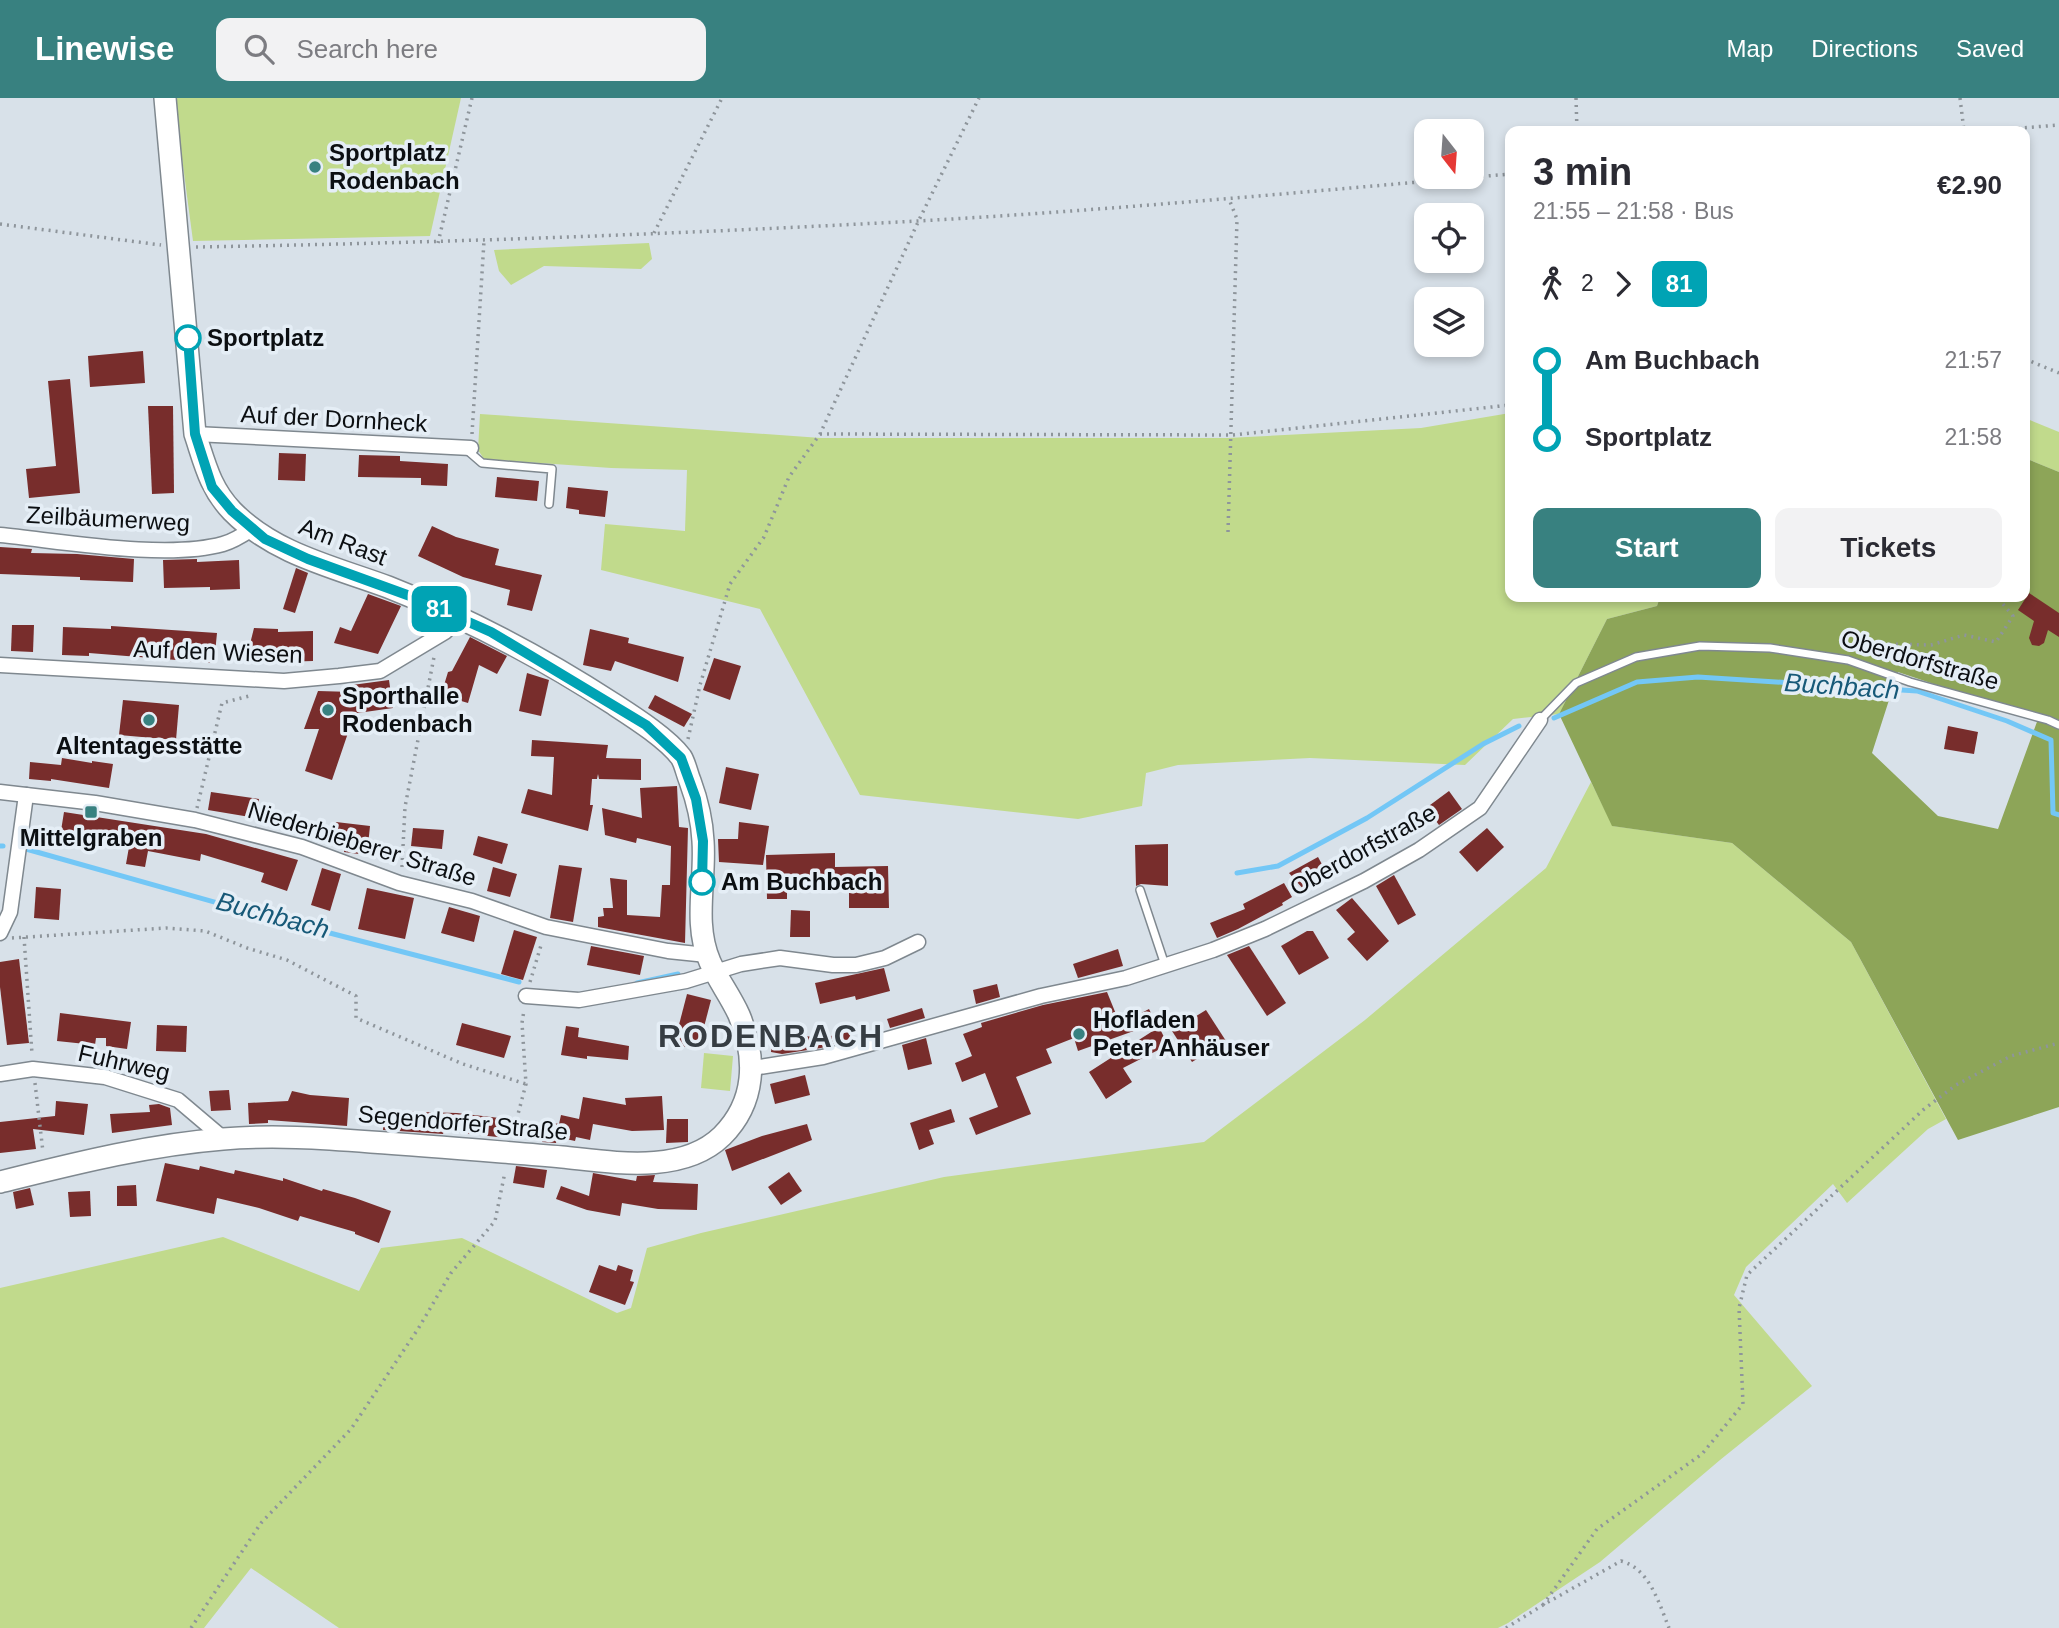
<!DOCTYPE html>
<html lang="en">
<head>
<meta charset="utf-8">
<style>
	:root { --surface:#fff; --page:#f2f2f3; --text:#2b2b33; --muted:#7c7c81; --accent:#388180 }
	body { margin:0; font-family:Helvetica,sans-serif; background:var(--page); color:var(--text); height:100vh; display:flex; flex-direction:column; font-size:26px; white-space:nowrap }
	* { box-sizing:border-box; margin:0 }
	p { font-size:23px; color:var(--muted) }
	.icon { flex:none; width:38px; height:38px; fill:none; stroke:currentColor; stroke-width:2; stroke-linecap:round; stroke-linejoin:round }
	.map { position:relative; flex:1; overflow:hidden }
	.side { position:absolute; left:1505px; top:28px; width:525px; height:476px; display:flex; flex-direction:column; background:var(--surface); border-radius:14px; box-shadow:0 4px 10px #0003 }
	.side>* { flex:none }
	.badge { padding:0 14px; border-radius:10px; font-size:24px; line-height:46px }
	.needle { width:46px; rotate:163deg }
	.fabs { position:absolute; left:1414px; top:21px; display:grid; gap:14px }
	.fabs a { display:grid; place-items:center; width:70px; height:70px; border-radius:14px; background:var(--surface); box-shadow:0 4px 10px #0003; font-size:35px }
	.map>.badge { position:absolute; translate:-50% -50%; box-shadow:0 0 0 4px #fff }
	.legs { display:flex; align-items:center; gap:10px; height:77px; padding:0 28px; font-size:23px }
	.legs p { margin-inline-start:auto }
	.headline { display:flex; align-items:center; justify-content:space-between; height:119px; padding:0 28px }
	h1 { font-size:38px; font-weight:700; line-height:52px }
	.primary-button { display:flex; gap:14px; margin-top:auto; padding:14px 28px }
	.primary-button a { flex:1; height:80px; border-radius:14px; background:var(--accent); color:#fff; font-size:28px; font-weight:700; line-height:80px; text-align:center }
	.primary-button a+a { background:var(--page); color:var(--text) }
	ul { padding:0 28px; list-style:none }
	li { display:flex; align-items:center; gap:24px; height:77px; font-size:26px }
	li i { display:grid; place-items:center; width:10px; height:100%; margin:0 9px; background:currentColor }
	li i::after { content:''; width:18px; height:18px; margin:-9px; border:5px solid; border-radius:50%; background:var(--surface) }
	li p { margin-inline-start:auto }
	li:first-child i { background:linear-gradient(#0000 50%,currentColor 0) }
	li:last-child i { background:linear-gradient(currentColor 50%,#0000 0) }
	header { display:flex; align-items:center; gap:42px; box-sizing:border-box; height:98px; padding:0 35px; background:var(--accent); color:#fff }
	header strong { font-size:33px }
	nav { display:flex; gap:38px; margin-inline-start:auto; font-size:24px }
	.search { width:490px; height:63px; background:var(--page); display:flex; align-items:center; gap:18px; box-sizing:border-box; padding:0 24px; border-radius:14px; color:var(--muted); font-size:26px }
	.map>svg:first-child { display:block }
	.green { fill:#c1da8c }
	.forest { fill:#8da558; fill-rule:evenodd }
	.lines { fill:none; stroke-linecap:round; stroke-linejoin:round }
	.stream { stroke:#73c7f6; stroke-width:5 }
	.building { fill:#782d2c }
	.lane-casing { stroke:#7f888f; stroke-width:10 }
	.street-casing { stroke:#7f888f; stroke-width:17 }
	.secondary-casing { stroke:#7f888f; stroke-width:24 }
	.path { stroke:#8e959b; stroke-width:3.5; stroke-dasharray:2 5; stroke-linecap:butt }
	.lane { stroke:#fff; stroke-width:7 }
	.street { stroke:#fff; stroke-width:14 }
	.secondary { stroke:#fff; stroke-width:21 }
	.line-1-casing { stroke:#fff; stroke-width:16 }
	.line-1 { stroke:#00a3b4; stroke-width:10 }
	.poi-dot { fill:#388180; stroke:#e5eef6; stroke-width:2.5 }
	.stop-1-dot { fill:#fff; stroke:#00a3b4; stroke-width:3.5 }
	.labels { text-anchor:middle; stroke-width:7; stroke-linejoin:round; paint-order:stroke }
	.poi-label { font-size:24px; font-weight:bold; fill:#0c0f12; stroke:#e5eef6; text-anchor:start }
	.stop-label { font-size:24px; font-weight:bold; fill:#0c0f12; stroke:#e5eef6; text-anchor:start }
	.street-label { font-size:24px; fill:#0c0f12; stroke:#e5eef6 }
	.water-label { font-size:26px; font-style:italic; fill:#175978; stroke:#e5eef6 }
	.district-label { font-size:32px; font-weight:bold; letter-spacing:2px; fill:#363d43; stroke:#e5eef6 }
</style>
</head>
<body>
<header>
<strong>Linewise</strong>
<div class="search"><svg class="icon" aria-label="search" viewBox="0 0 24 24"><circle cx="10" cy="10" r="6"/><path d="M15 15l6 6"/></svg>Search here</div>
<nav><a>Map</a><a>Directions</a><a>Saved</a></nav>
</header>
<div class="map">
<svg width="2059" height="1530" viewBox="0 0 2059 1530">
	<rect width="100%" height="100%" fill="#d8e1e9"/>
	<g class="green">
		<polygon points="174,0 461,0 430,138 193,143"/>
		<polygon points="649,145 652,161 641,171 544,168 511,187 499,173 494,152"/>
		<polygon points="1510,315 1510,499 1660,499 1657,508 1607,521 1559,616 1513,621 1465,667 1310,660 1178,667 1146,675 1142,708 1078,721 860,697 760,511 601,472 605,426 685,433 687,372 611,370 484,361 478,352 480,316 821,340 1228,340 1421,330"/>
		<polygon points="2025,320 2059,334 2059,374 2025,360"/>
		<polygon points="1591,684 1613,728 1732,745 1851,844 1946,1021 1928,1031 1847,1105 1833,1086 1746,1169 1734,1197 1812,1288 1720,1362 1600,1464 1508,1525 1498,1530 339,1530 251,1470 204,1530 0,1530 0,1190 223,1139 359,1193 381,1150 462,1140 617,1215 631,1210 647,1150 701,1135 944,1079 1204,1044 1365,922 1546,770"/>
		<polygon points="704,955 733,958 730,993 701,990"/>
	</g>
	<path class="forest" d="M2025,360L2059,374V1009L1958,1042L1851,844L1732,745L1612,728L1559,616L1607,521L1657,508L1660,499H2025ZM1898,574L2038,621L1998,731L1938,718L1872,655Z"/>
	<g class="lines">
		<g class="stream">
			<polyline points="1554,620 1637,584 1698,579 1917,593 2007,623 2051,642 2053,715 2059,717"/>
			<polyline points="0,748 3,748"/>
			<polyline points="26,751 264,818 519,884"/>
			<polyline points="1237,775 1278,768 1367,720 1483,646 1519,628"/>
			<polyline points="637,885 678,876"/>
		</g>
	</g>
	<g class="building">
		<polygon points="143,253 145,285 90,289 88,258"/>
		<polygon points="70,281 80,395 29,400 26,371 56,368 48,283"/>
		<polygon points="148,308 173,308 174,395 152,396"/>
		<polygon points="279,355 306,356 305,383 278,382"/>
		<polygon points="359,357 400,358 400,363 448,366 447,388 421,387 421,380 358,379"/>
		<polygon points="497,379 539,383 537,403 495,399"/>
		<polygon points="568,389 608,393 605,419 579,416 579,412 566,410"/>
		<polygon points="432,428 456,439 499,451 495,467 542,477 532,513 507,507 510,492 463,479 418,458"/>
		<polygon points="0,449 32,451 31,455 77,456 134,461 133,484 80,482 80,479 0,476"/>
		<polygon points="197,461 197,464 239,462 240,491 210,492 210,489 164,490 163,462"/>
		<polygon points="296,470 308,475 295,515 283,511"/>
		<polygon points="2029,495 2059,515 2059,539 2048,532 2044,545 2039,548 2032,547 2029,540 2034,523 2018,512"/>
		<polygon points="368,496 401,508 378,556 334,545 340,529 351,533"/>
		<polygon points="12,527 34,527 33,554 11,553"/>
		<polygon points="111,528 217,535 214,565 89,555 89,558 62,557 63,529 111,531"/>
		<polygon points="254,530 278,531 278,534 313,533 313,563 250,565 251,542"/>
		<polygon points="590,531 629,540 628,545 684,559 678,584 615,563 611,573 583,567"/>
		<polygon points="470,539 507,558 497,576 479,567 468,605 441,597 448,574 452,573"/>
		<polygon points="714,560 741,568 730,602 703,592"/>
		<polygon points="527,575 549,582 541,618 519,613"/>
		<polygon points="389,582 393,610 351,616 351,632 349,632 332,682 305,673 319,631 304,631 318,593 353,594 352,587"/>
		<polygon points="655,597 692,616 684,629 648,610"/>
		<polygon points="123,602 179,607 176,642 119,637"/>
		<polygon points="1948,628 1978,634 1974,656 1944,651"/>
		<polygon points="532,642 608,647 606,660 641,661 641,682 599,681 598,676 597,681 592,681 590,707 593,707 588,733 521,715 528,691 552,697 554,659 531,658"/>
		<polygon points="62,660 92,665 92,663 113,666 109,690 51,681 51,683 29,681 30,664 61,667"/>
		<polygon points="726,669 759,676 751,712 719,705"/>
		<polygon points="677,688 679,729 688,730 685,845 598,829 598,819 604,818 603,810 613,810 610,780 627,782 627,817 660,819 662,787 670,787 671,748 637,740 636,745 605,737 602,710 642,720 640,690"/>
		<polygon points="1449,693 1462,711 1439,727 1426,710"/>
		<polygon points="211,694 259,701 256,720 208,712"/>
		<polygon points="64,714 206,736 298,762 287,793 261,784 264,775 201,756 200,763 148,753 145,769 126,766 129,749 60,739"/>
		<polygon points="336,724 370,728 367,757 344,754 345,747 330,743"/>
		<polygon points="739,724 769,728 763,767 719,764 718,741 738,741"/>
		<polygon points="413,730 444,732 442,751 411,748"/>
		<polygon points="1487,730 1504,749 1477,774 1459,754"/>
		<polygon points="478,738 508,746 502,766 473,757"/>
		<polygon points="1168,746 1168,788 1141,786 1136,788 1135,747"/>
		<polygon points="835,755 835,769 888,768 889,810 849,810 849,784 787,786 787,801 767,801 766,757"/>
		<polygon points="1318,759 1329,779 1305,793 1289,775"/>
		<polygon points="559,767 582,770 573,824 550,820"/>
		<polygon points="493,769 517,776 510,799 487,793"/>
		<polygon points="322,770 341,776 330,813 311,807"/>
		<polygon points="1394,777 1416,817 1398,827 1376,788"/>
		<polygon points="1284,785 1292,799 1282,805 1283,807 1238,831 1217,840 1210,825 1245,811 1243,806"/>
		<polygon points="36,789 61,791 59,822 34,820"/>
		<polygon points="367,790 414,800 405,841 358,831"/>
		<polygon points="1352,800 1389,843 1367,863 1347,841 1355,834 1336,812"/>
		<polygon points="449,809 480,818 474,844 441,835"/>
		<polygon points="791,812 810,813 810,839 790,839"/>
		<polygon points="514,832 537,839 523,882 501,876"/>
		<polygon points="1307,833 1313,833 1329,860 1299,877 1281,848"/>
		<polygon points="591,848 644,858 640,877 587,867"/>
		<polygon points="1249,848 1286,905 1267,918 1227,857"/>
		<polygon points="1118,851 1123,868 1078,880 1073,866"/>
		<polygon points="19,861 29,945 7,947 0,889 0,864"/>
		<polygon points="884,870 890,893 856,902 855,898 820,906 815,885"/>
		<polygon points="997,886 1000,899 976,906 973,892"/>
		<polygon points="1107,894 1120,926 1149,911 1156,925 1078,953 1074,940 1046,951 1052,965 1016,979 1031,1016 976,1037 969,1020 998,1009 985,975 962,984 955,965 972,958 963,936 982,929 981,925 1043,907"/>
		<polygon points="687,896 711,902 698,952 674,946"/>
		<polygon points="922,910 925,920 890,930 887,921"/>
		<polygon points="1206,912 1226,943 1192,964 1172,933"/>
		<polygon points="60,915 131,924 127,951 106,948 106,940 96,940 95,947 57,943"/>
		<polygon points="462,925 511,938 504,960 456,947"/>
		<polygon points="157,927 187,928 186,954 156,953"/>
		<polygon points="566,928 579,930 578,939 629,948 628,962 587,958 587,961 561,957"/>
		<polygon points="1159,929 1168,947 1123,970 1132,984 1106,1001 1089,974"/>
		<polygon points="773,934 821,940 849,934 851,941 821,950 782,956 771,954"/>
		<polygon points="926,940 932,966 908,972 902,947"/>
		<polygon points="805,977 810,997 775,1006 770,986"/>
		<polygon points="229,992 231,1012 211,1013 209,993"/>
		<polygon points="292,993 310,997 349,1000 347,1028 268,1022 268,1025 249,1026 248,1005 288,1003"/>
		<polygon points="662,998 664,1032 632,1033 593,1026 590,1042 576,1039 575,1043 557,1039 556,1045 542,1044 546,1024 559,1026 561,1017 579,1021 583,999 626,1007 625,1000"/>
		<polygon points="56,1003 88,1006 84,1037 33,1031 36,1051 0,1055 0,1024 55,1018"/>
		<polygon points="159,1006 170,1010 172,1027 112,1035 110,1016 150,1014 149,1007"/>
		<polygon points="951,1011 955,1024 929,1032 934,1046 919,1052 910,1025"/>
		<polygon points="384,1013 457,1015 508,1021 506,1040 444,1033 443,1036 383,1032"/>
		<polygon points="667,1021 688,1021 688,1044 666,1045"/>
		<polygon points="807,1026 812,1042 732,1073 725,1052 762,1038"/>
		<polygon points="165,1065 199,1072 200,1068 234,1076 235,1072 283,1083 283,1080 322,1093 323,1091 355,1100 391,1113 379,1145 355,1136 355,1134 300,1118 298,1123 259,1110 217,1100 214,1116 156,1103"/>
		<polygon points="516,1068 547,1072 544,1090 513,1085"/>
		<polygon points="789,1074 802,1093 781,1107 768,1089"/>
		<polygon points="593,1075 636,1083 637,1078 655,1077 653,1084 698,1086 697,1112 658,1111 622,1105 620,1118 587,1112 556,1101 561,1088 589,1098"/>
		<polygon points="136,1087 137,1108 117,1108 117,1088"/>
		<polygon points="30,1090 34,1107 16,1111 13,1094"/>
		<polygon points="90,1093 91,1118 70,1119 68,1094"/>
		<polygon points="599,1167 616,1173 618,1167 633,1172 630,1183 634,1184 625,1207 589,1194"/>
	</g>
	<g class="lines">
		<g class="lane-casing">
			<g id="lane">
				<polyline points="467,352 482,365 552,371 549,406"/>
				<polyline points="1540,622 1576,585 1636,559 1700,548 1770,550 1848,562 1910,584 2048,622 2059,627"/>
				<polyline points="1140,792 1165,867"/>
			</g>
		</g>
		<g class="street-casing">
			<g id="street">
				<polyline points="195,336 471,350"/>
				<path d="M0,437C61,443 166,462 223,446C234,443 243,437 252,431"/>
				<polyline points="0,567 284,583 339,578 380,573 445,534 459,520"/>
				<polyline points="0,694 95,705 195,722 302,749 399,785 472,803 546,829 668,853 707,857"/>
				<polyline points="0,835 10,814 26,697"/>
				<polyline points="526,898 579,902 686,883 741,866 780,860 833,867 856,867 885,860 918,844"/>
				<polyline points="753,970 823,959 1041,898 1126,880 1213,852 1265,831 1364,783 1419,752 1480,710 1540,622"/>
				<polyline points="0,976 33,971 105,979 178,1002 224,1041"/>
			</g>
		</g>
		<g class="secondary-casing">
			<path id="secondary" d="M0,1084C73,1066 147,1047 223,1041C272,1037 321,1040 371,1044C435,1048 499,1054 562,1059C612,1064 682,1077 722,1038C756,1004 757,960 739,917C731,899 718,882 710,864C693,826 706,782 703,743C702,722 697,702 690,683C687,676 685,665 681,659C667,640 632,618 612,605C541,559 467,520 388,489C334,469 274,456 232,413C210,390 205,366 195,336L165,0"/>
		</g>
		<g class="path">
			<polyline points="1576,0 1577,33"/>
			<polyline points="1960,0 1964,33"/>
			<polyline points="1983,33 2059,27"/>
			<polyline points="0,126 161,147"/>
			<polyline points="654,135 722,0"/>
			<polyline points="438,145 472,0"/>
			<path d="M196,149C437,145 677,136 917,123C1115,112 1313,93 1510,76"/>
			<polyline points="2025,261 2059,275"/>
			<polyline points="472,336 484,143"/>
			<polyline points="820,336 1233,337 1510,307"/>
			<polyline points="1228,434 1237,121 1229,101"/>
			<polyline points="1863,555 1881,546 1931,547 1964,537 1996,544 2013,518 1997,499"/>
			<polyline points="688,641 700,587 730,486 764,439 789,379 820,336 919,122 979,0"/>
			<polyline points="197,710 222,605 253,597"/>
			<polyline points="402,769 405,709 434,559"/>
			<polyline points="24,839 32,956"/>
			<polyline points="12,840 166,830 205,833 247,850 287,862 356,898 356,920 463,966 526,986"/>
			<polyline points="530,884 542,844"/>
			<polyline points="35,985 43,1054"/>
			<polyline points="513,1035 526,986 522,925 524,912"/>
			<polyline points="1543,1507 1597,1431 1702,1356 1743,1306 1739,1210 1747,1177 1923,1012 1956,987 2011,958 2059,945"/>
			<polyline points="191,1530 261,1425 351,1331 418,1231 451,1175 495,1123 505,1074"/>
			<path d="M1506,1530L1543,1507L1621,1463C1649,1470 1659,1505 1669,1530"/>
		</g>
		<use href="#lane" class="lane"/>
		<use href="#street" class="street"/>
		<use href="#secondary" class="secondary"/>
	</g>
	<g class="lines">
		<g class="line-1-casing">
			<polyline id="line-1" points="188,240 195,336 212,389 232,413 265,441 308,461 410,498 491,534 646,627 681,660 696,701 703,743 702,784"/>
		</g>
		<use href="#line-1" class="line-1"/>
	</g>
	<g class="poi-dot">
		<circle cx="315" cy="69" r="7"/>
		<circle cx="328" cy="612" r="7"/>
		<circle cx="149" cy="622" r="7"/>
		<rect x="84" y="707" width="14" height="14" rx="3.5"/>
		<circle cx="1079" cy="936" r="7"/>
	</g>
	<g class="stop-1-dot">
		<circle cx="188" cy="240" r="12"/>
		<circle cx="702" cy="784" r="12"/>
	</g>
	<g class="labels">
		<g class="poi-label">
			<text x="329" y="63">Sportplatz<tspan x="329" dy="28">Rodenbach</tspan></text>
			<text x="342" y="606">Sporthalle<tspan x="342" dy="28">Rodenbach</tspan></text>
			<text x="149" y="656" text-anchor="middle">Altentagesstätte</text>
			<text x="91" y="748" text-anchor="middle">Mittelgraben</text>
			<text x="1093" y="930">Hofladen<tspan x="1093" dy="28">Peter Anhäuser</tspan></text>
		</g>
		<g class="stop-label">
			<text x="207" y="248">Sportplatz</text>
			<text x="721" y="792">Am Buchbach</text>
		</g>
		<g class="street-label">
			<text transform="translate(334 321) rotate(3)" y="8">Auf der Dornheck</text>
			<text transform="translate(108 421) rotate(3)" y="8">Zeilbäumerweg</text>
			<text transform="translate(343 444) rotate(21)" y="8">Am Rast</text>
			<text transform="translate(218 554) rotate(2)" y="8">Auf den Wiesen</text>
			<text transform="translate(1920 562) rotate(16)" y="8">Oberdorfstraße</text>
			<text transform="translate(362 746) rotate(17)" y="8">Niederbieberer Straße</text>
			<text transform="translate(1363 752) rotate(-29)" y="8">Oberdorfstraße</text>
			<text transform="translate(124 965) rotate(13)" y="8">Fuhrweg</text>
			<text transform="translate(463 1025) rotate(5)" y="8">Segendorfer Straße</text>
		</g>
		<g class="water-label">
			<text transform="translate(1842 588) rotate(4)" y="9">Buchbach</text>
			<text transform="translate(273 817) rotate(15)" y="9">Buchbach</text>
		</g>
		<g class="district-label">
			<text x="771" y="949">RODENBACH</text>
		</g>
	</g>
</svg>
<div class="fabs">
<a><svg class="needle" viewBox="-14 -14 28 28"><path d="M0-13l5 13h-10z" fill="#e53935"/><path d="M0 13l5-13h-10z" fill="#7c7c81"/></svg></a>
<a><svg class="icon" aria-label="locate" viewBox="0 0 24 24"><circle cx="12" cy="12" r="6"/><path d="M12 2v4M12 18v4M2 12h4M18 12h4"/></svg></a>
<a><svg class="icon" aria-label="layers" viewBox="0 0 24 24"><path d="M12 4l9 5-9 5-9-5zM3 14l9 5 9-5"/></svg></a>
</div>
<b class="badge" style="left:439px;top:511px;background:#00a3b4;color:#fff">81</b>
<section class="side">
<div class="headline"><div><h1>3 min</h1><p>21:55 – 21:58 · Bus</p></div><b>€2.90</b></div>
<div class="legs"><svg class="icon" aria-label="walk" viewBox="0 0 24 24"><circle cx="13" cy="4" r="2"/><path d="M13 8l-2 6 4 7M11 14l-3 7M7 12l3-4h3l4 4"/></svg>2<svg class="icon" aria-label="forward" viewBox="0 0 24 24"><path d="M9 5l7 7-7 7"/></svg><b class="badge" style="background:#00a3b4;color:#fff">81</b></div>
<ul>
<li><i style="color:#00a3b4"></i><b>Am Buchbach</b><p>21:57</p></li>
<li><i style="color:#00a3b4"></i><b>Sportplatz</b><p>21:58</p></li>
</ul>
<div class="primary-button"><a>Start</a><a>Tickets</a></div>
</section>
</div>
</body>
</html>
